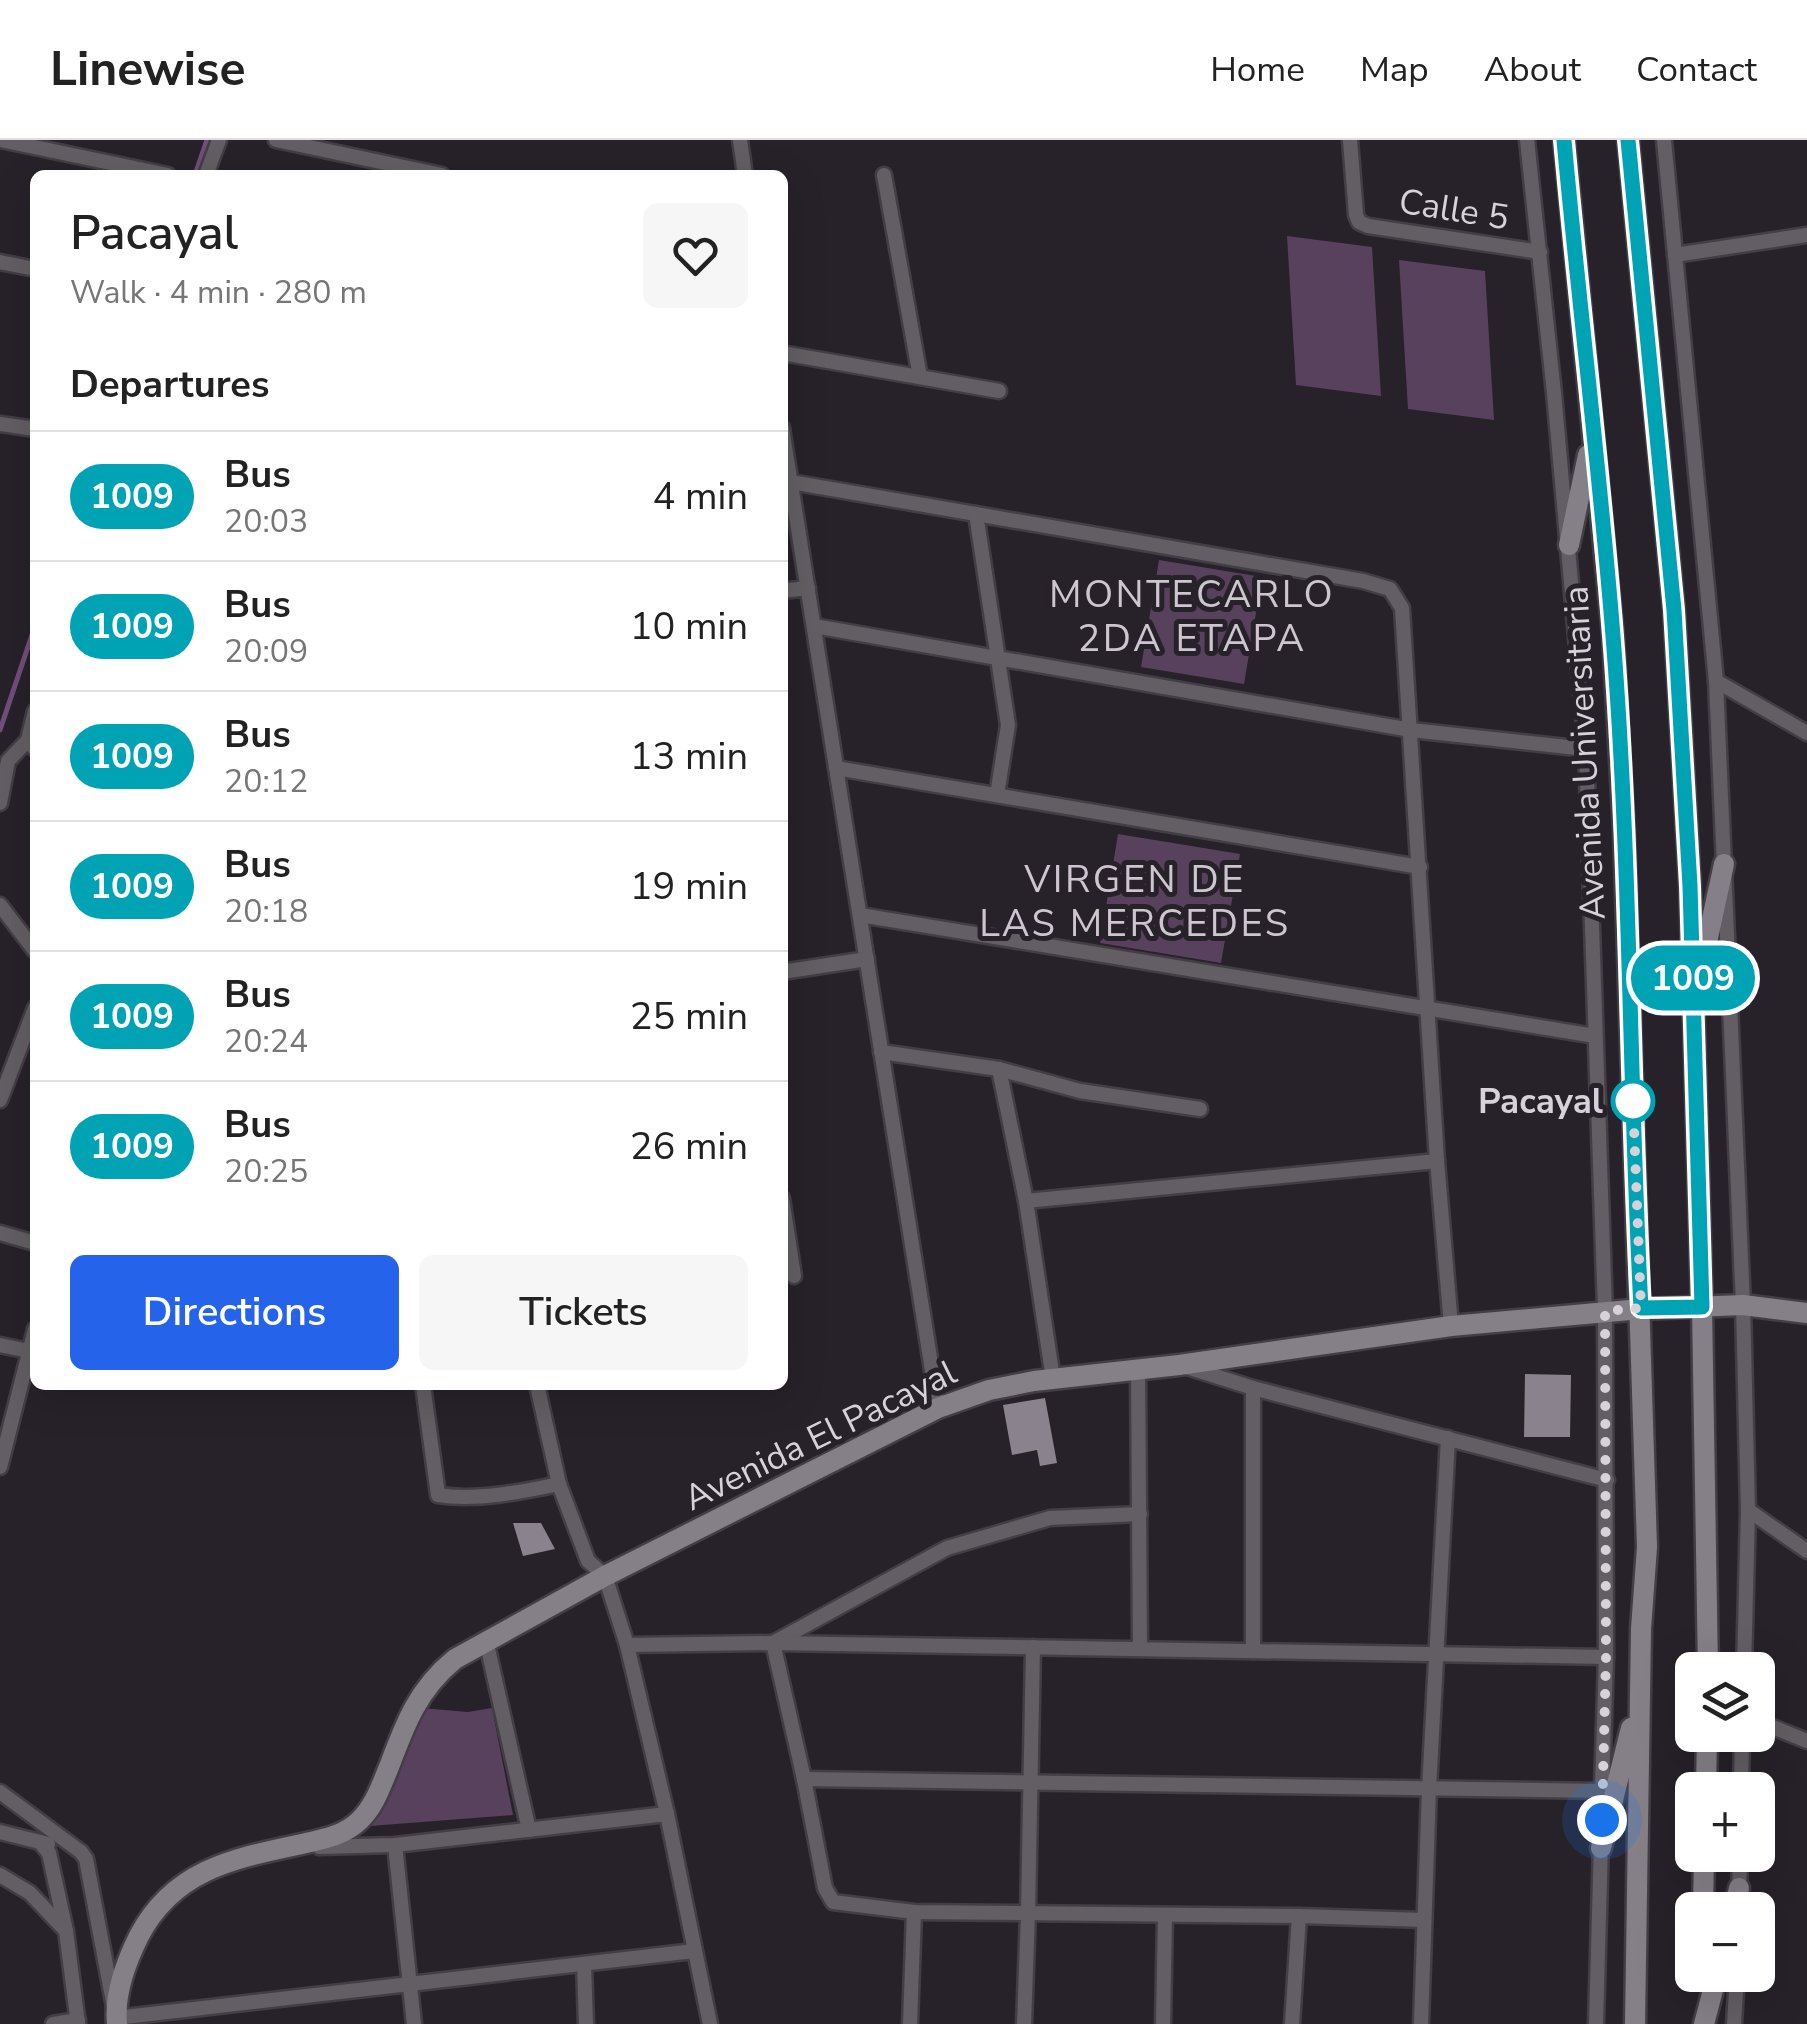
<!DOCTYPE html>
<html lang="en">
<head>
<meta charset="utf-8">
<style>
	:root { --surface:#fff; --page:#f6f6f6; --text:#222; --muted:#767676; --line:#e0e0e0; --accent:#2563eb }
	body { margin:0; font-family:"Nunito Sans",sans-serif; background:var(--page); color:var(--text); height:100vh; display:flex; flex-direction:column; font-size:38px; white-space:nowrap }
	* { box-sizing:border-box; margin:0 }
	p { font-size:32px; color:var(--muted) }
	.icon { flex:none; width:55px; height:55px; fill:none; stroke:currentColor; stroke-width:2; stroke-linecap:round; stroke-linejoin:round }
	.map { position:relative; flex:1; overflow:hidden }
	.details { position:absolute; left:30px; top:30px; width:758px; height:1220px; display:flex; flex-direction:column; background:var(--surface); border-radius:15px; box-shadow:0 10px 40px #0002 }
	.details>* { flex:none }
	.badge { padding:0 20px; border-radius:32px; font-size:35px; line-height:65px }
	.tools { position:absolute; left:1675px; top:1512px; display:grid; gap:20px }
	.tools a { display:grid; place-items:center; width:100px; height:100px; border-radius:15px; background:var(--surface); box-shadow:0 10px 40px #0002; font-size:50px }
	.you { position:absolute; width:50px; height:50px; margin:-25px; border:8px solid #fff; border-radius:50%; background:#1a73e8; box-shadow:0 0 0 15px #1a73e833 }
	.map>.badge { position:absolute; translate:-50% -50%; box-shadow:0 0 0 5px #fff }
	h2 { padding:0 40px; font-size:38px; line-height:90px }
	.round { display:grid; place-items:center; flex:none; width:105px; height:105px; border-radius:15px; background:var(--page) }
	.overview { display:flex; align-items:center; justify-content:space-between; height:170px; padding:0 40px }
	h1 { font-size:48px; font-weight:600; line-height:75px }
	.primary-button { display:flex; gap:20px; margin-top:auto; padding:20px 40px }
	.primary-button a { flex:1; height:115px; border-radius:15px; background:var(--accent); color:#fff; font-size:40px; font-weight:600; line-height:115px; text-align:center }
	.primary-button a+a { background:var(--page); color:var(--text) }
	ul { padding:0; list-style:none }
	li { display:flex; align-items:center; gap:30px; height:130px; padding:0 40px; border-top:2px solid var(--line) }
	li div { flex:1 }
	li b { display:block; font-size:38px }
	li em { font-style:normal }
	li .badge { min-width:110px; font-weight:700; text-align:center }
	header { display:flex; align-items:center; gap:60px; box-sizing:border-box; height:140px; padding:0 50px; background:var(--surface); border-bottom:2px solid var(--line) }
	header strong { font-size:48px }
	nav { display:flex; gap:55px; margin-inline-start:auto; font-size:35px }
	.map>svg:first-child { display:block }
	.green { fill:#57415d }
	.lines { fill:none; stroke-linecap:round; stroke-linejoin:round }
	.stream { stroke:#734d7d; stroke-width:5 }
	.building { fill:#8a828c }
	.street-casing { stroke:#433d45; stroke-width:19 }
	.secondary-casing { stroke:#433d45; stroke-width:25 }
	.street { stroke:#625e63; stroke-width:14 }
	.secondary { stroke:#858087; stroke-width:20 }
	.line-casing { stroke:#fff; stroke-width:22 }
	.line { stroke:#00a3b4; stroke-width:15 }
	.walk { stroke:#d6d2d8; stroke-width:10; stroke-dasharray:0 18 }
	.stop-dot { fill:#fff; stroke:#00a3b4; stroke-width:5 }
	.labels { text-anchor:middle; stroke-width:10; stroke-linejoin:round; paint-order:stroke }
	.street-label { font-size:35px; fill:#d6d2d8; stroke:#272129 }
	.stop-label { font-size:35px; font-weight:bold; fill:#d6d2d8; stroke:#272129; text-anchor:end }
	.neighbourhood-label { font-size:38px; letter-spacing:2.5px; fill:#cdc5d0; stroke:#272129 }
</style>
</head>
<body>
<header>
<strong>Linewise</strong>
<nav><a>Home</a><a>Map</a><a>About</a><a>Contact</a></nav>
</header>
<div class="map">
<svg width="1807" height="1884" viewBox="0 0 1807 1884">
	<rect width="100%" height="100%" fill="#272129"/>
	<g class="green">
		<polygon points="1287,96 1372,107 1381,256 1296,245"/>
		<polygon points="1399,120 1485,131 1494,280 1408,269"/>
		<polygon points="1159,420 1262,437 1244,544 1141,527"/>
		<polygon points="1118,694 1240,714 1221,823 1100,803"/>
		<polygon points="421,1568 468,1572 492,1568 513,1675 370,1686"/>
	</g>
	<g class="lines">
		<g class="stream">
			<polyline points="195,35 207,0"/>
			<polyline points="0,590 35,486"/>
		</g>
	</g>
	<g class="building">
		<polygon points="1525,1234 1571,1235 1570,1297 1524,1297"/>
		<polygon points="1045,1258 1057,1323 1040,1326 1037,1310 1012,1315 1003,1265"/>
		<polygon points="513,1383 541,1383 555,1409 523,1416"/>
	</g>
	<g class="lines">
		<g class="street-casing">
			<g id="street">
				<polyline points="1,0 168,35"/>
				<polyline points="276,0 442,35"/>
				<polyline points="740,0 745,35"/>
				<polyline points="1350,0 1356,75 1359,82 1368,86 1540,112"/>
				<polyline points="1527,0 1554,253 1586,609 1605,1171 1606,1517 1601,1681"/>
				<polyline points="1664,0 1716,541 1743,1165 1748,1370 1744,1530"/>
				<polyline points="206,35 219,0"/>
				<polyline points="884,35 920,237"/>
				<polyline points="1675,115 1807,95"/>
				<polyline points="0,122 35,129"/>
				<polyline points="782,213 999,251"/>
				<polyline points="0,284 35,289"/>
				<polyline points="782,288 938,1268"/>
				<polyline points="791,342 1363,441 1390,449 1402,468 1437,1021 1451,1186"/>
				<polyline points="976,374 1008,585 997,655"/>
				<polyline points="782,451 808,448"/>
				<polyline points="814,486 1411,590 1586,609"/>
				<polyline points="1716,541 1807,593"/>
				<polyline points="35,571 28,600 35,609"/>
				<polyline points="836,628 1420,727"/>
				<polyline points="0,663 8,621 28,600"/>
				<polyline points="0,765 35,811"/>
				<polyline points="860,775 1595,896"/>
				<polyline points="782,832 867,819"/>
				<polyline points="881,912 999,929 1080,951 1200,969"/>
				<polyline points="999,929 1026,1061 1053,1239"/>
				<polyline points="0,960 35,868"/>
				<polyline points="782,1058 794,1136"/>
				<polyline points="1026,1061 1437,1021"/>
				<polyline points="0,1093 35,1103"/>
				<polyline points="0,1205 29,1211"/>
				<polyline points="1187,1227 1253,1248 1607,1340"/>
				<polyline points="1138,1229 1140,1509"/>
				<path d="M423,1245L438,1355C475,1361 522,1352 559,1344"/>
				<polyline points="537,1245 559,1344 588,1421 605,1436 627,1505 667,1674 710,1884"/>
				<polyline points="0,1327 35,1189"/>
				<polyline points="1748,1370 1807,1411"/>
				<polyline points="1140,1374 1050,1378 947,1408 773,1503 804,1639 825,1748 833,1762 914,1772 1299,1776 1424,1780"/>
				<polyline points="486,1500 529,1690"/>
				<polyline points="627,1505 773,1503 1606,1517"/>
				<polyline points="1253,1511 1253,1248"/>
				<polyline points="1758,1581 1807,1601"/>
				<polyline points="804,1639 1602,1651"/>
				<polyline points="1741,1650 1742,1595"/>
				<polyline points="0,1652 81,1712"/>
				<polyline points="0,1692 48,1704"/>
				<polyline points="40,1702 49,1713 66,1791 78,1884"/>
				<polyline points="395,1705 414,1884"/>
				<polyline points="319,1707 395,1705 667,1674"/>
				<polyline points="81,1712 86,1719 116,1878 694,1811"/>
				<polyline points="0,1735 30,1753 66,1791"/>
				<polyline points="1739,1754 1740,1715"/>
				<polyline points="584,1824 586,1884"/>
				<polyline points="53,1884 78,1880"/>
				<polyline points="910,1884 914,1772"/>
				<polyline points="1024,1884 1028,1774 1033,1507"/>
				<polyline points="1163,1884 1165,1775"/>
				<polyline points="1292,1884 1299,1776"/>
				<polyline points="1421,1884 1429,1649 1448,1298"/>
				<polyline points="1596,1884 1601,1702"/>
				<polyline points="1734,1884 1737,1835"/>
			</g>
		</g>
		<g class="secondary-casing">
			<g id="secondary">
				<polyline points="1564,0 1613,496 1624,692 1647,1407 1641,1489 1635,1884"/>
				<polyline points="1628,0 1674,470 1690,745 1702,1167 1708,1530"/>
				<polyline points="1569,405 1588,315"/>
				<polyline points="1700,834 1724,724"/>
				<polyline points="1706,1650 1707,1595"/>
				<polyline points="1601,1708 1631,1588"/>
				<polyline points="1703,1770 1704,1715"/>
				<polyline points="1734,1770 1739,1748"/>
				<path d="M117,1884C114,1855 126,1822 139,1796C173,1731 231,1719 297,1705C319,1700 343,1697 360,1680C375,1665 381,1646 389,1627C405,1584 418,1549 455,1519L605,1436L938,1268L989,1250L1034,1241L1179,1225L1451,1186L1641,1169L1743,1165L1807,1173"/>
				<polyline points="1704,1884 1717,1835"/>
			</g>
		</g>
		<use href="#street" class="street"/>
		<use href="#secondary" class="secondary"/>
	</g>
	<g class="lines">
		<g class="line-casing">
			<path id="line" d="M1564,0C1579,166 1600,331 1613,496C1631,720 1629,945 1641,1168L1702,1167L1690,746L1674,470L1628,0"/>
		</g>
		<use href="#line" class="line"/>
		<polyline class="walk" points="1602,1680 1606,1517 1605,1171 1641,1168 1633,961"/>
	</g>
	<circle class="stop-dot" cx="1633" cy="961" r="20"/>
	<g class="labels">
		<g class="street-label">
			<text transform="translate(1454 69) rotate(9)" y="12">Calle 5</text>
			<text transform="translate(1584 613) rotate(-93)" y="12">Avenida Universitaria</text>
			<text transform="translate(820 1295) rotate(-26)" y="12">Avenida El Pacayal</text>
		</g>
		<g class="stop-label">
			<text x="1603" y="973">Pacayal</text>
		</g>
		<g class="neighbourhood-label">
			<text x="1192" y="467">MONTECARLO<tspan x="1192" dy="44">2DA ETAPA</tspan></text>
			<text x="1135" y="752">VIRGEN DE<tspan x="1135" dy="44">LAS MERCEDES</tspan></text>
		</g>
	</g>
</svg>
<div class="tools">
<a><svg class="icon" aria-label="layers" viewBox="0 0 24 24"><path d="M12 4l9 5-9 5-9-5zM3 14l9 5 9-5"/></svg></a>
<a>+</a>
<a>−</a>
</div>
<div class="you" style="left:1602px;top:1680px"></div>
<b class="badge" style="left:1693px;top:838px;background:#00a3b4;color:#fff">1009</b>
<section class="details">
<div class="overview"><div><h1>Pacayal</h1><p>Walk · 4 min · 280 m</p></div><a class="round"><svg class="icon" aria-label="heart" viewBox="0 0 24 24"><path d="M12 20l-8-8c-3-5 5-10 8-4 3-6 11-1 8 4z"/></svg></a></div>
<h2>Departures</h2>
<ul>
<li><span class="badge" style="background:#00a3b4;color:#fff">1009</span><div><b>Bus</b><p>20:03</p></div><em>4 min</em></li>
<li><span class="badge" style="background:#00a3b4;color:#fff">1009</span><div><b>Bus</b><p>20:09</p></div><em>10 min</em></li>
<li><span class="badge" style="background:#00a3b4;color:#fff">1009</span><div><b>Bus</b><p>20:12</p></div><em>13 min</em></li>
<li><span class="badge" style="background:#00a3b4;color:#fff">1009</span><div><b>Bus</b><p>20:18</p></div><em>19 min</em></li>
<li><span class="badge" style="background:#00a3b4;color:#fff">1009</span><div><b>Bus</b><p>20:24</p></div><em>25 min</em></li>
<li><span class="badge" style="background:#00a3b4;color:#fff">1009</span><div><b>Bus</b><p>20:25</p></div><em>26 min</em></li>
</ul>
<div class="primary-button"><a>Directions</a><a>Tickets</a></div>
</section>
</div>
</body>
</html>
